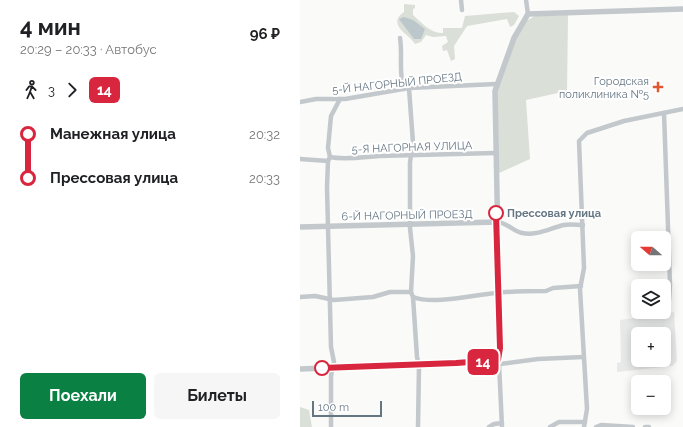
<!DOCTYPE html>
<html lang="ru">
<head>
<meta charset="utf-8">
<style>
	:root { --surface:#fff; --page:#f6f6f6; --text:#202124; --muted:#757577; --accent:#0b8043 }
	body { margin:0; font-family:Raleway,sans-serif; background:var(--page); color:var(--text); height:100vh; display:flex; flex-direction:column; font-size:15px; white-space:nowrap }
	* { box-sizing:border-box; margin:0 }
	p { font-size:13px; color:var(--muted) }
	.icon { flex:none; width:22px; height:22px; fill:none; stroke:currentColor; stroke-width:2; stroke-linecap:round; stroke-linejoin:round }
	.map { position:relative; flex:1; overflow:hidden }
	.side { display:flex; flex-direction:column; background:var(--surface); width:300px }
	.side>* { flex:none }
	.badge { padding:0 8px; border-radius:6px; font-size:14px; line-height:26px }
	.needle { width:26px; rotate:290deg }
	.controls { position:absolute; left:331px; top:231px; display:grid; gap:8px }
	.controls a { display:grid; place-items:center; width:40px; height:40px; border-radius:6px; background:var(--surface); box-shadow:0 2px 10px #0003; font-size:20px }
	.scale { position:absolute; left:12px; bottom:10px; width:70px; box-sizing:border-box; padding-left:4px; border:2px solid #657683; border-top:0; font-size:11px; line-height:14px; white-space:nowrap; color:#657683; -webkit-text-stroke:3px #fff; paint-order:stroke }
	.map>.badge { position:absolute; translate:-50% -50%; box-shadow:0 0 0 2px #fff }
	.legs { display:flex; align-items:center; gap:6px; height:44px; padding:0 20px; font-size:13px }
	.legs p { margin-inline-start:auto }
	.summary { display:flex; align-items:center; justify-content:space-between; height:68px; padding:0 20px }
	h1 { font-size:22px; font-weight:700; line-height:30px }
	.action { display:flex; gap:8px; margin-top:auto; padding:8px 20px }
	.action a { flex:1; height:46px; border-radius:6px; background:var(--accent); color:#fff; font-size:16px; font-weight:700; line-height:46px; text-align:center }
	.action a+a { background:var(--page); color:var(--text) }
	ul { padding:0 20px; list-style:none }
	li { display:flex; align-items:center; gap:14px; height:44px; font-size:15px }
	li i { display:grid; place-items:center; width:6px; height:100%; margin:0 5px; background:currentColor }
	li i::after { content:''; width:10px; height:10px; margin:-5px; border:3px solid; border-radius:50%; background:var(--surface) }
	li p { margin-inline-start:auto }
	li:first-child i { background:linear-gradient(#0000 50%,currentColor 0) }
	li:last-child i { background:linear-gradient(currentColor 50%,#0000 0) }
	main { display:flex; flex:1; min-height:0 }
	.map>svg:first-child { display:block }
	.built { fill:#e8e9e9; fill-rule:evenodd }
	.green { fill:#dadfd7 }
	.water { fill:#bbc7cb }
	.lines { fill:none; stroke-linecap:round; stroke-linejoin:round }
	.minor { stroke:#c3c8cc; stroke-width:4.5 }
	.tertiary { stroke:#c3c8cc; stroke-width:5.5 }
	.line-1-casing { stroke:#fff; stroke-width:9 }
	.line-1 { stroke:#d7263d; stroke-width:6 }
	.poi-dot { fill:#e4572e; stroke:#fff; stroke-width:1.5 }
	.stop-1-dot { fill:#fff; stroke:#d7263d; stroke-width:2 }
	.labels { text-anchor:middle; stroke-width:4; stroke-linejoin:round; paint-order:stroke }
	.poi-label { font-size:11px; fill:#657683; stroke:#fff; text-anchor:end }
	.street-label { font-size:11px; fill:#657683; stroke:#fff }
	.stop-label { font-size:11px; font-weight:bold; fill:#657683; stroke:#fff; text-anchor:start }
</style>
</head>
<body>
<main>
<section class="side">
<div class="summary"><div><h1>4 мин</h1><p>20:29 – 20:33 · Автобус</p></div><b>96 ₽</b></div>
<div class="legs"><svg class="icon" aria-label="walk" viewBox="0 0 24 24"><circle cx="13" cy="4" r="2"/><path d="M13 8l-2 6 4 7M11 14l-3 7M7 12l3-4h3l4 4"/></svg>3<svg class="icon" aria-label="forward" viewBox="0 0 24 24"><path d="M9 5l7 7-7 7"/></svg><b class="badge" style="background:#d7263d;color:#fff">14</b></div>
<ul>
<li><i style="color:#d7263d"></i><b>Манежная улица</b><p>20:32</p></li>
<li><i style="color:#d7263d"></i><b>Прессовая улица</b><p>20:33</p></li>
</ul>
<div class="action"><a>Поехали</a><a>Билеты</a></div>
</section>
<div class="map">
<svg width="383" height="427" viewBox="0 0 383 427">
	<rect width="100%" height="100%" fill="#fafaf8"/>
	<path class="built" d="M374,312L377,361L372,366L317,372V363L321,362L320,320ZM338,334H364V360H338Z"/>
	<g class="green">
		<path d="M104,4L115,5V8L113,9V15C122,23 131,34 143,33V28H162L165,16L214,12L219,16L214,25L210,27L207,19L167,26L154,46L155,59L151,61L147,50L143,51L142,46L148,42L146,36L133,37L126,35L121,42L115,44C109,34 86,25 104,12Z"/>
		<polygon points="268,15 267,91 226,100 230,159 197,174 197,92 215,38 226,21 235,16"/>
		<polygon points="0,407 9,410 12,427 0,427"/>
	</g>
	<polygon class="water" points="104,17 113,20 125,29 121,39 114,39 99,19"/>
	<g class="lines">
		<g class="minor">
			<polyline points="161,0 162,10"/>
			<polyline points="226,0 228,14"/>
			<path d="M100,38C103,56 98,72 104,89"/>
			<polyline points="109,88 113,143 110,162 110,228 113,256 111,292 113,297 117,357 119,365 118,427"/>
			<polyline points="0,102 16,99 45,99 109,88 196,84"/>
			<polyline points="364,113 370,284 369,300"/>
			<path d="M30,157C45,160 63,157 79,156C118,155 156,154 195,153"/>
			<polyline points="0,159 28,161"/>
			<path d="M197,222C206,222 213,231 222,233C237,236 250,228 264,225C270,224 277,225 283,225"/>
			<polyline points="0,297 15,296 34,300 73,297 90,292 111,292"/>
			<path d="M113,297C134,305 173,295 196,293C212,291 229,291 246,291L253,288L281,286"/>
			<polyline points="199,363 202,427"/>
			<polyline points="200,364 238,359 283,357"/>
			<polyline points="31,427 31,376 34,362 31,347 27,187 28,161 30,157 28,148 31,116 40,99"/>
			<polyline points="189,427 194,424 202,423"/>
			<polyline points="250,427 259,422 285,422"/>
			<polyline points="284,427 287,409 280,289 284,268 279,141 287,133 324,121 383,109"/>
			<polyline points="296,427 301,425 333,427"/>
			<polyline points="345,427 349,427"/>
		</g>
		<g class="tertiary">
			<polyline points="0,227 197,222"/>
			<polyline points="0,369 156,363 198,360 200,348 195,91 214,38 228,14 383,9"/>
		</g>
	</g>
	<g class="lines">
		<g class="line-1-casing">
			<polyline id="line-1" points="22,368 156,363 198,360 200,348 196,213"/>
		</g>
		<use href="#line-1" class="line-1"/>
	</g>
	<path class="poi-dot" d="M356 81h4v4h4v4h-4v4h-4v-4h-4v-4h4z"/>
	<g class="stop-1-dot">
		<circle cx="196" cy="213" r="7"/>
		<circle cx="22" cy="368" r="7"/>
	</g>
	<g class="labels">
		<g class="poi-label">
			<text x="349" y="85">Городская<tspan x="349" dy="13">поликлиника №5</tspan></text>
		</g>
		<g class="street-label">
			<text transform="translate(97 83) rotate(-6)" y="4">5-Й НАГОРНЫЙ ПРОЕЗД</text>
			<text transform="translate(112 147) rotate(-2)" y="4">5-Я НАГОРНАЯ УЛИЦА</text>
			<text transform="translate(107 215) rotate(-1)" y="4">6-Й НАГОРНЫЙ ПРОЕЗД</text>
		</g>
		<g class="stop-label">
			<text x="207" y="217">Прессовая улица</text>
		</g>
	</g>
</svg>
<div class="controls">
<a><svg class="needle" viewBox="-14 -14 28 28"><path d="M0-13l5 13h-10z" fill="#e53935"/><path d="M0 13l5-13h-10z" fill="#757577"/></svg></a>
<a><svg class="icon" aria-label="layers" viewBox="0 0 24 24"><path d="M12 4l9 5-9 5-9-5zM3 14l9 5 9-5"/></svg></a>
<a>+</a>
<a>−</a>
</div>
<div class="scale">100 m</div>
<b class="badge" style="left:183px;top:362px;background:#d7263d;color:#fff">14</b>
</div>
</main>
</body>
</html>
